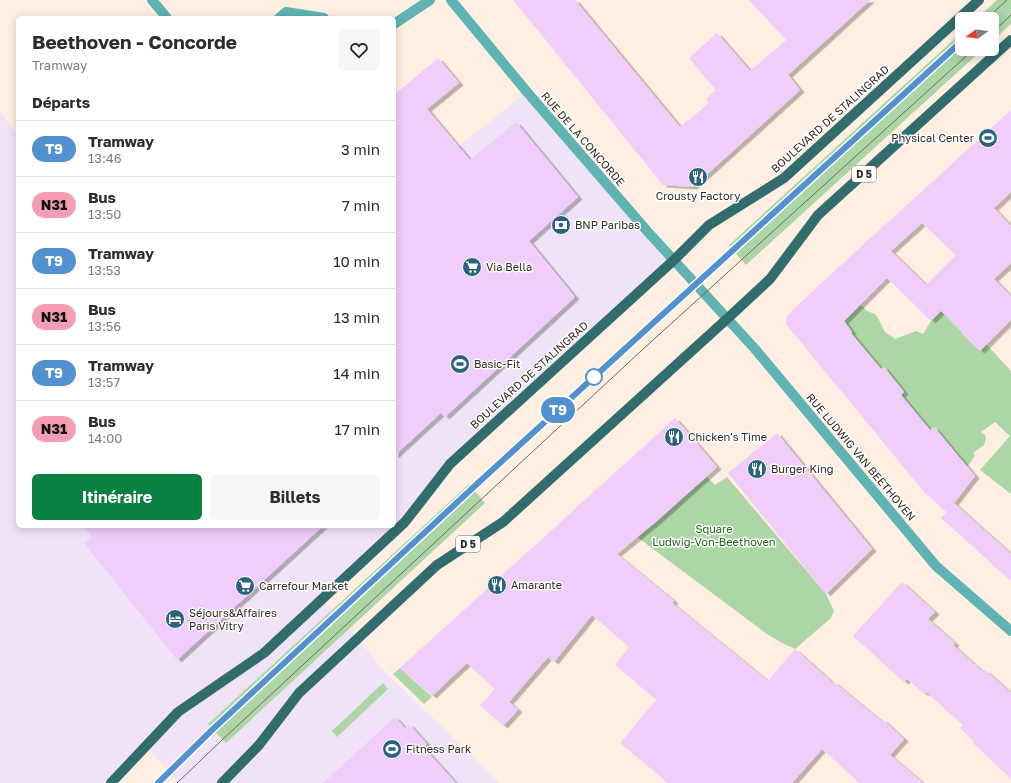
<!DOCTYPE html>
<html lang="fr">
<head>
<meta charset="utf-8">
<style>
	:root { --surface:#fff; --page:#f7f7f7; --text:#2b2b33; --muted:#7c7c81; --line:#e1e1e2; --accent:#0b8043 }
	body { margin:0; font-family:"Golos Text",sans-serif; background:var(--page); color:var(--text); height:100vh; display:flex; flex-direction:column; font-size:15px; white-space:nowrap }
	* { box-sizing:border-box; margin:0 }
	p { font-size:13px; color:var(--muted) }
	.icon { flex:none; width:22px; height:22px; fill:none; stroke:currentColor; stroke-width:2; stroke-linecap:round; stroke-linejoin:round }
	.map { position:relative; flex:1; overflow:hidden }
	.sheet { position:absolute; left:16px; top:16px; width:380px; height:512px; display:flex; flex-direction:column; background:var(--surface); border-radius:6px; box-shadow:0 2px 10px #0003 }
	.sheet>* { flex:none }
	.badge { padding:0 8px; border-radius:13px; font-size:14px; line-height:26px }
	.needle { width:26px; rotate:255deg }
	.controls { position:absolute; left:955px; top:12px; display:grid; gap:8px }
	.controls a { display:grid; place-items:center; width:44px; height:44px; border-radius:6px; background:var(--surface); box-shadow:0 2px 10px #0003; font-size:20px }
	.map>.badge { position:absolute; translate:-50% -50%; box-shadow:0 0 0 2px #fff }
	h2 { padding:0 16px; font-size:15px; line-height:36px }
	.round { display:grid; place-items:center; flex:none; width:42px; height:42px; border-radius:6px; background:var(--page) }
	.summary { display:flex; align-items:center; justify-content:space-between; height:68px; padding:0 16px }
	h1 { font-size:19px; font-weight:700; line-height:30px }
	.action { display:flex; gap:8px; margin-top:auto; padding:8px 16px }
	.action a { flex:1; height:46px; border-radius:6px; background:var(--accent); color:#fff; font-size:16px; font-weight:700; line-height:46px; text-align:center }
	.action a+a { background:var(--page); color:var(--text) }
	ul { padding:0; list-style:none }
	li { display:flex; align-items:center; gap:12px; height:56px; padding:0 16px; border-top:1px solid var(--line) }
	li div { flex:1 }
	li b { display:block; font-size:15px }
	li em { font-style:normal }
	li .badge { min-width:44px; font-weight:700; text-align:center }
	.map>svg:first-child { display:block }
	.commercial { fill:#f0e3f7 }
	.green { fill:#acd6a6 }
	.building { fill:#f1cdfc; fill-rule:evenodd; filter:url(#shadow) }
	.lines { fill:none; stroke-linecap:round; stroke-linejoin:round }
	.minor { stroke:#5fb3b3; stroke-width:10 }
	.major { stroke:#316d6d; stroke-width:10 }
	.tram { stroke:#74685f; stroke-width:1 }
	.line-casing { stroke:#fff; stroke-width:9 }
	.line { stroke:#5291ce; stroke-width:6 }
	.stop-dot { fill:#fff; stroke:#5291ce; stroke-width:2 }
	.labels { text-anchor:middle; stroke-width:3; stroke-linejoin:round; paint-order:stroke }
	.shield { fill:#fff; stroke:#706864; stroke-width:1 }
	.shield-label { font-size:10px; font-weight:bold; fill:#322821 }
	.street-label { font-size:11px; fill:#322821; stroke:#fff }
	.poi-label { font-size:11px; fill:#322821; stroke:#fff; text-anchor:start }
	.park-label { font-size:11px; fill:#23631c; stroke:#fff }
</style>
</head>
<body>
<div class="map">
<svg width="1011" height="783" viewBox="0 0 1011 783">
	<defs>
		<filter id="shadow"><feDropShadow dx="4.5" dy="2.5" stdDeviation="0" flood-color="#0004"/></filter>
	</defs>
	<rect width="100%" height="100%" fill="#ffefe3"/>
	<polygon class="commercial" points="527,92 674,260 450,464 405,522 322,599 358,638 381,668 500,783 178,783 146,746 111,783 0,783 0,112 18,136 18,526 394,526 394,197"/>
	<g class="green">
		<polygon points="997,0 1011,0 1011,24 992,41 992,19 976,19"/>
		<polygon points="962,32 962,49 983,49 746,265 729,245"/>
		<polygon points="853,301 863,307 867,311 875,314 878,318 885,332 895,339 916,331 923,334 931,321 944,307 968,326 962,333 979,350 986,344 1011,371 1011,494 980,470 1010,436 995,422 981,432 985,435 986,439 984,445 973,453 975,456 967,467 935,427 930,430 901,395 904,392 884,367 881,369 851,333 852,332 844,321 858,307"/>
		<polygon points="707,477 715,485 727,477 826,594 834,611 831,618 795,649 780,642 767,634 637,537"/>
		<polygon points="469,484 485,503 226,743 208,724"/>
		<polygon points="400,668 432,697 424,704 393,674"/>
		<polygon points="383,683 388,689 337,737 332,731"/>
	</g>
	<g class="building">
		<polygon points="513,0 575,0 680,127 709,103 706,99 716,90 689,58 717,33 750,71 786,40 749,0 870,0 788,75 800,90 693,187 663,185"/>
		<polygon points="438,58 459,83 427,109 470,160 516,122 578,197 529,241 575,297 445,417 441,413 394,456 394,95"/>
		<path d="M1011,110V192L994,208L1011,226V263L994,279L1011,296V320L980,351L941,311L931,321L887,278L844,321L852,332L851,333L881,369L884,367L904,392L901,395L930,430L934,427L975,476L954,503L1011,554V581L941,518L946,512L924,492L786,324L787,316L819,285ZM922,223L956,255L926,285L891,251Z"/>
		<polygon points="675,418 717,467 657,521 617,554 674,601 672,603 768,681 795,649 833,683 834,682 881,721 882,719 904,739 890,755 923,783 859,783 822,749 792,783 668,783 620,743 656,700 615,665 629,647 592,615 554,662 548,657 509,702 518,710 503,726 480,705 495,689 498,692 467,663 432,696 400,668"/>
		<polygon points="777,433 872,549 826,594 728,473"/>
		<polygon points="83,526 323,526 177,660 84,543 92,537"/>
		<polygon points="902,582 935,612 928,619 955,643 953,645 983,672 985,670 1011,693 1011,779 973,743 974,742 960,728 963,725 926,692 924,694 907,679 904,682 853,636"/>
		<polygon points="395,717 405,728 409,724 427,744 423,747 456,783 323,783"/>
	</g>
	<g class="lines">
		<g class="minor">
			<polyline points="152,0 167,18"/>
			<polyline points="451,0 527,92 648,232 755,349 936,566 1011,631"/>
			<polyline points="279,18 286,12 324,18"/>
			<polyline points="394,24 430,0"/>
		</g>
		<g class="major">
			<polyline points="111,783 178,712 264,653 405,522 450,464 674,260 709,225 784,178 979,0"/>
			<polyline points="222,783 259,745 299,693 437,565 503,522 728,318 770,279 818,215 1011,40"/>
		</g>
		<g class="tram">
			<polyline points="986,19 1007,0"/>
			<polyline points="992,33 1011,15"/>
			<polyline points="158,783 212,730 478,483 962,41"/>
			<polyline points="177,783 222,740 641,351 974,49"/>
		</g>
	</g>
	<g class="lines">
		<g class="line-casing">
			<polyline id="line" points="158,783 212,730 478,483 962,41"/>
		</g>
		<use href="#line" class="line"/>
	</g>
	<defs>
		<g id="stadium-disc" transform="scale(1)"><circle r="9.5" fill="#2b627d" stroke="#fff"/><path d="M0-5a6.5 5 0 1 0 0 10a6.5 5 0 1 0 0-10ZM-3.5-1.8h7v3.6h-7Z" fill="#fff"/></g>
		<g id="restaurant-disc" transform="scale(1)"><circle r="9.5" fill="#2b627d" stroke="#fff"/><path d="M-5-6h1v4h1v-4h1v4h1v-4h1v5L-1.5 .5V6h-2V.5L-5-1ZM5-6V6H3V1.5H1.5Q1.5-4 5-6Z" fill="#fff"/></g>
		<g id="bank-disc" transform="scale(1)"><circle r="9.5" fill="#2b627d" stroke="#fff"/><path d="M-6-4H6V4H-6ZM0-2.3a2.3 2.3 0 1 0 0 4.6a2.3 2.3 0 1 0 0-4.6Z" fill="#fff"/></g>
		<g id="supermarket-disc" transform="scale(1)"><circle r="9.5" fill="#2b627d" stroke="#fff"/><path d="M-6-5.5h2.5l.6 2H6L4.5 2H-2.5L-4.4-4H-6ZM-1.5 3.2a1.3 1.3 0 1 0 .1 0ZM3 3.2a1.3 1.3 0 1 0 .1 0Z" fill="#fff"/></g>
		<g id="hotel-disc" transform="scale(1)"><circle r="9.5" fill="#2b627d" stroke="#fff"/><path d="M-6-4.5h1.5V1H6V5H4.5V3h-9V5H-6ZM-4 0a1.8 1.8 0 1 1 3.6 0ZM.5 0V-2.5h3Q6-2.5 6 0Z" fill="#fff"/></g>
	</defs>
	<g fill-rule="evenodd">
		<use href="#stadium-disc" x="988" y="138"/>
		<use href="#restaurant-disc" x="698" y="177"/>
		<use href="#bank-disc" x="561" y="225"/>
		<use href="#supermarket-disc" x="472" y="267"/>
		<use href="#stadium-disc" x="460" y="364"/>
		<use href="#restaurant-disc" x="674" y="437"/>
		<use href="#restaurant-disc" x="757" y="469"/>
		<use href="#restaurant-disc" x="497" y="585"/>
		<use href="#supermarket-disc" x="245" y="586"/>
		<use href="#hotel-disc" x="175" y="619"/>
		<use href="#stadium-disc" x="392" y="749"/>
	</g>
	<circle class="stop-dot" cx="594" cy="377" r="8"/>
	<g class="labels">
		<g class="shield">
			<rect x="852" y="166" width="24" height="16" rx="3"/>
			<rect x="456" y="536" width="24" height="16" rx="3"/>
		</g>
		<g class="shield-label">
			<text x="864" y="178">D 5</text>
			<text x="468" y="548">D 5</text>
		</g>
		<g class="street-label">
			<text transform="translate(830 119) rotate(-42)" y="4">BOULEVARD DE STALINGRAD</text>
			<text transform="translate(583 139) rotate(49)" y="4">RUE DE LA CONCORDE</text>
			<text transform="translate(529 375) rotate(-42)" y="4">BOULEVARD DE STALINGRAD</text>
			<text transform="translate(861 457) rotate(50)" y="4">RUE LUDWIG VAN BEETHOVEN</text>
		</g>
		<g class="poi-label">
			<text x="974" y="142" text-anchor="end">Physical Center</text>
			<text x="698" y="200" text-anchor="middle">Crousty Factory</text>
			<text x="575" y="229">BNP Paribas</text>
			<text x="486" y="271">Via Bella</text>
			<text x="474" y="368">Basic-Fit</text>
			<text x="688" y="441">Chicken's Time</text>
			<text x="771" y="473">Burger King</text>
			<text x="511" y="589">Amarante</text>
			<text x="259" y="590">Carrefour Market</text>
			<text x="189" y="617">Séjours&amp;Affaires<tspan x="189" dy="13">Paris Vitry</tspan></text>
			<text x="406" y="753">Fitness Park</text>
		</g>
		<g class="park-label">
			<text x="714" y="533">Square<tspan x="714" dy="13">Ludwig-Von-Beethoven</tspan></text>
		</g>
	</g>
</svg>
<div class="controls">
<a><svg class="needle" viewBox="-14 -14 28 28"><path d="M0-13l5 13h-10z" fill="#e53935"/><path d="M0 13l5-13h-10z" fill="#7c7c81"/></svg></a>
</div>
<b class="badge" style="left:558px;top:410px;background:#5291ce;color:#fff">T9</b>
<section class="sheet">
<div class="summary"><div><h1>Beethoven - Concorde</h1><p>Tramway</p></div><a class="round"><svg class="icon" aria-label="heart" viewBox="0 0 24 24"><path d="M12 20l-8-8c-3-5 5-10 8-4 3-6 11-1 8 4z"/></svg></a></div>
<h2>Départs</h2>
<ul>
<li><span class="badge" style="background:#5291ce;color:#fff">T9</span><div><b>Tramway</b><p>13:46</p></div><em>3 min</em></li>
<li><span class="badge" style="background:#f59eb3;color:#111">N31</span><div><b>Bus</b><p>13:50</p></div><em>7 min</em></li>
<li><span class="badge" style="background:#5291ce;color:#fff">T9</span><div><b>Tramway</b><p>13:53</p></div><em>10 min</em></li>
<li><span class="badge" style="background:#f59eb3;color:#111">N31</span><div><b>Bus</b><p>13:56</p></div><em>13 min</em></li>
<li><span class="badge" style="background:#5291ce;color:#fff">T9</span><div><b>Tramway</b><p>13:57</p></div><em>14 min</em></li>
<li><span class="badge" style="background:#f59eb3;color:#111">N31</span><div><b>Bus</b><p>14:00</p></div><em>17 min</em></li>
</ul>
<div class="action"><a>Itinéraire</a><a>Billets</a></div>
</section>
</div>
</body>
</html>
